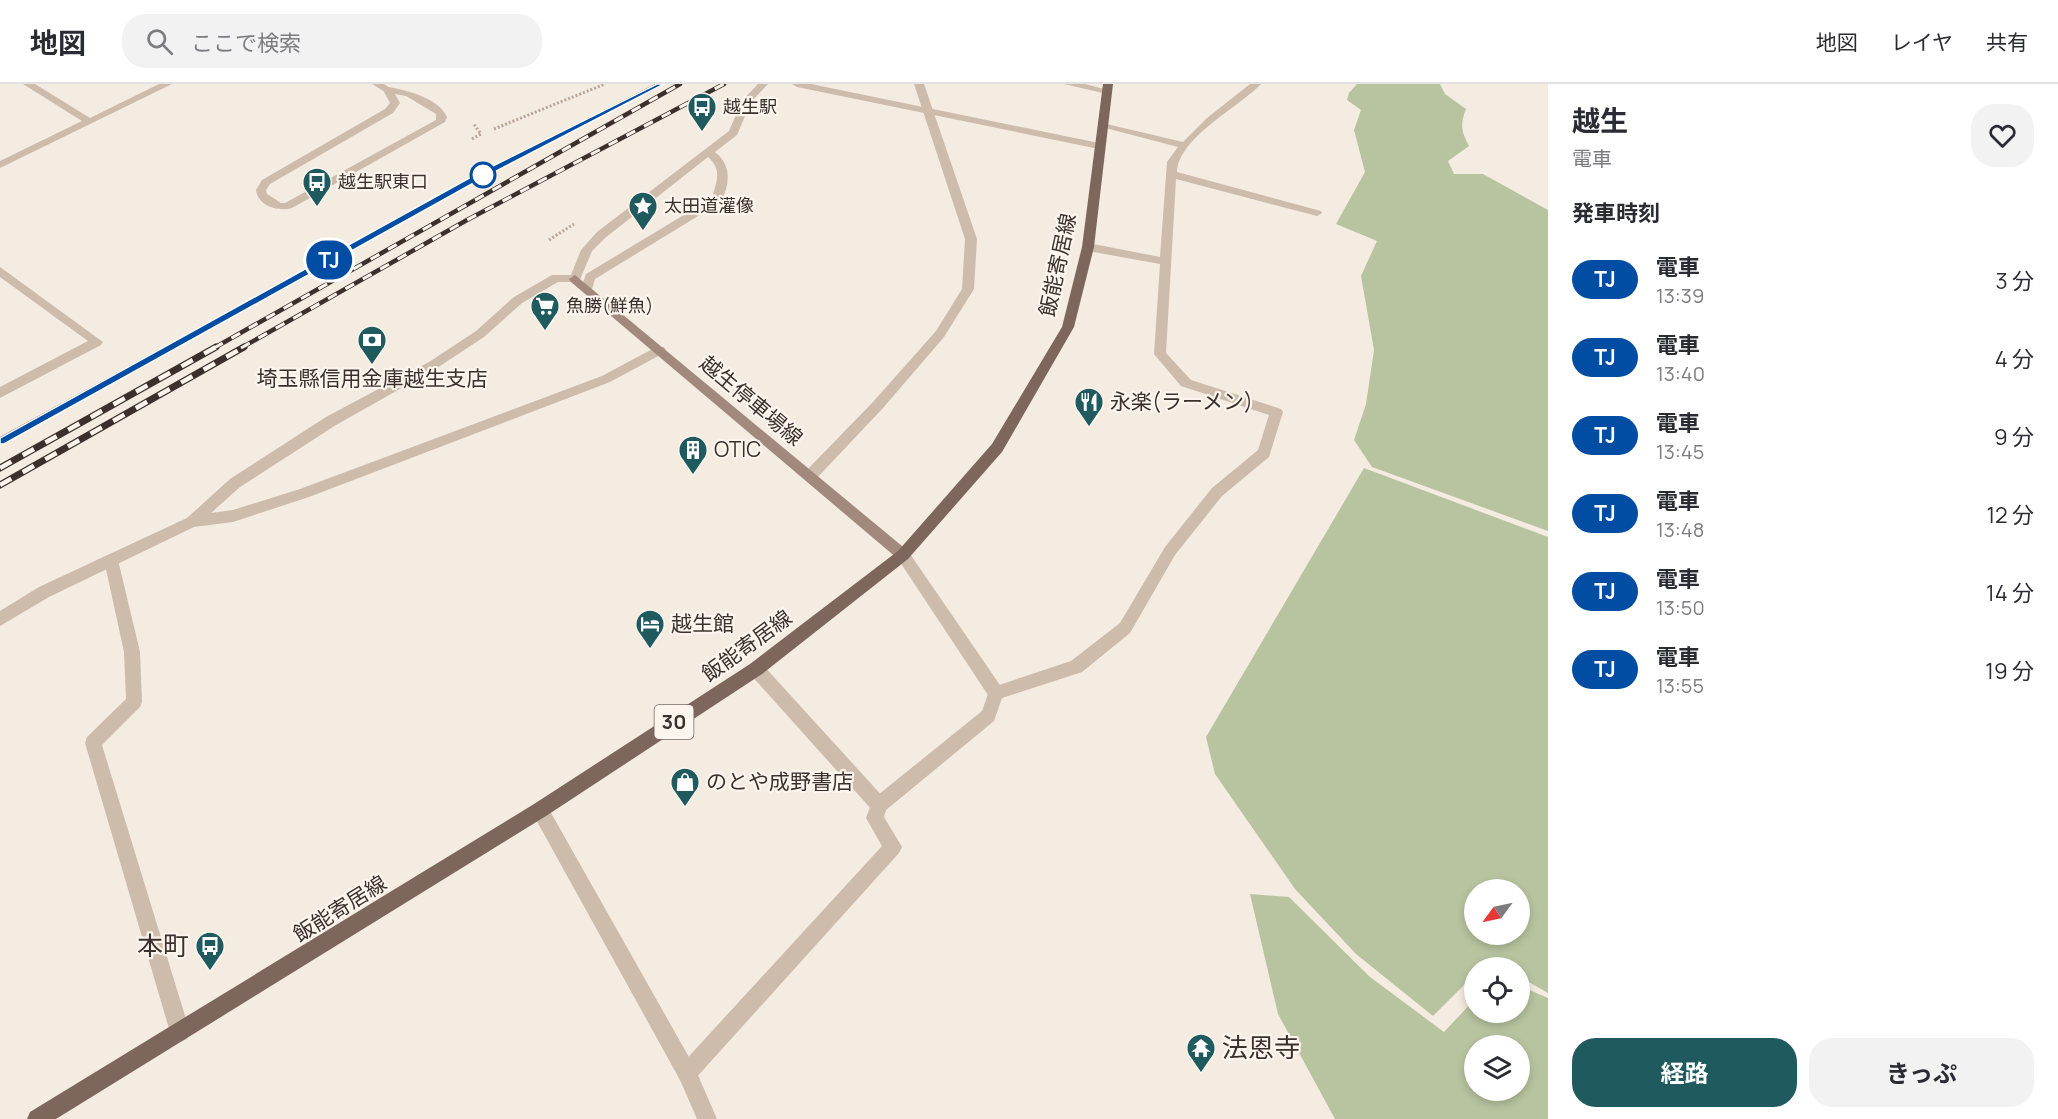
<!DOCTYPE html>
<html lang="ja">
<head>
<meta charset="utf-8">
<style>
	:root { --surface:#fff; --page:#f2f2f3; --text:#2b2b33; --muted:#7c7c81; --line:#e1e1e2; --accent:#1f5a5e }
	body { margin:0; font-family:Manrope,"Noto Sans JP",sans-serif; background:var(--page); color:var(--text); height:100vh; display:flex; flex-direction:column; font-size:22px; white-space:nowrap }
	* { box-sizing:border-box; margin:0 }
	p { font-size:20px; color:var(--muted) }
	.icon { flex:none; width:33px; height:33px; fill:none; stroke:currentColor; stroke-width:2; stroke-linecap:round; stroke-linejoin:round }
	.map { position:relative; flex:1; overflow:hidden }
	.details { display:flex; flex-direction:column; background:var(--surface); width:510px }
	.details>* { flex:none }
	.badge { padding:0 12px; border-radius:20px; font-size:21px; line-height:39px }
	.needle { width:39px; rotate:237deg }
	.controls { position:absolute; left:1464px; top:795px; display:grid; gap:12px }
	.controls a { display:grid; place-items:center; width:66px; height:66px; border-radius:50%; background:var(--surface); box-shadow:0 3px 9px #0003; font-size:30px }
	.map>.badge { position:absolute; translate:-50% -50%; box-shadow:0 0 0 3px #fff }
	h2 { padding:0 24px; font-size:22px; line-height:54px }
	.round { display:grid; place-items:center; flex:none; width:63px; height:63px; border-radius:24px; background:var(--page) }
	.headline { display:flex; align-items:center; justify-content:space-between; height:102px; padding:0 24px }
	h1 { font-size:28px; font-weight:700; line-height:45px }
	.action { display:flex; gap:12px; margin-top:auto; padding:12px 24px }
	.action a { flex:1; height:69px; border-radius:24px; background:var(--accent); color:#fff; font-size:24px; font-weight:700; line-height:69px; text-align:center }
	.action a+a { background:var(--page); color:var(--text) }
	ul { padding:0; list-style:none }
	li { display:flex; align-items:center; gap:18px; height:78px; padding:0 24px }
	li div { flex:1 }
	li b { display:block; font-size:22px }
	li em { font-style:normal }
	li .badge { min-width:66px; font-weight:700; text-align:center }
	header { display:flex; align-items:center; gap:36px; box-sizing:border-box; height:84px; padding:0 30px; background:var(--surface); border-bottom:2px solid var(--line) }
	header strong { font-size:28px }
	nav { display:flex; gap:33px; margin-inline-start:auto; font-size:21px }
	.search { width:420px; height:54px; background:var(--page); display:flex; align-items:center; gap:15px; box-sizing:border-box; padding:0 21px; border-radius:24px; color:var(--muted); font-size:22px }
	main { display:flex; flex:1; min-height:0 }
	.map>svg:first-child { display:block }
	.green { fill:#b8c4a0; fill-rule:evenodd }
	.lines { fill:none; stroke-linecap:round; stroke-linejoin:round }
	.path { stroke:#b9a596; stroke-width:3; stroke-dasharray:2 2; stroke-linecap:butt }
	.service { fill:#cdbbac; fill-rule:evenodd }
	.minor { fill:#cdbbac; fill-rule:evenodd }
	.tertiary { fill:#cdbbac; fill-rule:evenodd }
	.secondary { fill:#a18a7d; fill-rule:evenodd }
	.primary { fill:#7d675c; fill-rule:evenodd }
	.rail-far1-casing { stroke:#3b302b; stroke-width:4.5 }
	.rail-casing { stroke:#3b302b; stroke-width:7 }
	.rail-far1 { stroke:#fbf5ee; stroke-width:3; stroke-dasharray:10; stroke-linecap:butt }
	.rail { stroke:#fbf5ee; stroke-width:4.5; stroke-dasharray:13; stroke-linecap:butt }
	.line { fill:#004da3; stroke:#fff; stroke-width:1.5 }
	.stop-dot { fill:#fff; stroke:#004da3; stroke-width:3 }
	.labels { text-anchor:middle; stroke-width:4.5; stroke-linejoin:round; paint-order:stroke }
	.far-poi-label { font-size:18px; fill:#3b302b; stroke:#fbf5ee; text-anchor:start }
	.shield { fill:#fbf5ee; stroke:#756b66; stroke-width:1.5 }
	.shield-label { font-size:20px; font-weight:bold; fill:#3b302b }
	.street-label { font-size:21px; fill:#3b302b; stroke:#fbf5ee }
	.poi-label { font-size:21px; fill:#3b302b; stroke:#fbf5ee; text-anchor:start }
	.near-poi-label { font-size:26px; fill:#3b302b; stroke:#fbf5ee; text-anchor:end }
</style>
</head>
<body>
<header>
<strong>地図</strong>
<div class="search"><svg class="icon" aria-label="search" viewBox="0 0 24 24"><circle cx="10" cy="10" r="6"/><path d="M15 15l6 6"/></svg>ここで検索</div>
<nav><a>地図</a><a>レイヤ</a><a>共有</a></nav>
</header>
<main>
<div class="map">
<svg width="1548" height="1035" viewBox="0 0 1548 1035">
	<rect width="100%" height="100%" fill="#f4ebe1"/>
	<g class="green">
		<path d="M1357,0H1440L1445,10L1466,25C1460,41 1461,47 1469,62L1448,77L1454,90H1483L1548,126V447L1372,383L1354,356L1366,320L1374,266L1361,192L1377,157L1336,140L1365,88L1354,46L1361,26L1347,16L1349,9Z"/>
		<path d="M1364,384L1548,453V909L1520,893V884L1503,883L1490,876L1482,883L1474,884V891L1433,932L1356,870L1295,805L1215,690L1206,653ZM1474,806H1520V850H1474Z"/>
		<path d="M1250,810L1289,813L1370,893L1444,948L1474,916V928H1520V902L1548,914V1035H1335L1278,930ZM1474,962H1520V1006H1474Z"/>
	</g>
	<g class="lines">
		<g class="path">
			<polyline points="494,45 605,0"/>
			<polyline points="472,55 481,50 473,39"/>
			<polyline points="549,156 574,140"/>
		</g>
		<g class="service">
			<polygon points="914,0 924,0 977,155 974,205 944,253 883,324 815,396 805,396 803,392 805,388 873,318 936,247 962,205 965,155"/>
			<path d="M388,3C406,6 439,14 447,33L445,38L292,124C278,128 258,122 256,106L262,96L385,25L390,19L383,6ZM395,10L406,12L436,30V36L285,119H281L267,110L266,106L270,100L393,29L400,19Z"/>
			<polygon points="903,465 908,467 1002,604 1004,609 1002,614 996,616 990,614 898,475 896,471 898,467"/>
			<polygon points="111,470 116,472 118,476 140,568 142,618 140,623 102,661 190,948 187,955 180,958 173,955 170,948 85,659 87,653 126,615 124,568 104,476 106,472"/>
			<polygon points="756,578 762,580 885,715 888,721 885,727 879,729 873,727 750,590 748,585 750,580"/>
		</g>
		<g class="minor">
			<polygon points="23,0 35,0 90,34 159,0 172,0 0,84 0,77 82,37"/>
			<path d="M758,0H768L751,18L737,51L715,68C732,82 730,99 721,118L595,195L591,208H583L581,205L586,190L712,114C716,98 723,86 708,73L605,154L592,167L579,198H558L522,219L484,253L437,284L336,341L240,403L211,429L233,426L300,405L602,292L656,263H664L666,266L664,269L610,298L309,413L233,438L194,443L49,513L0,542V527L39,503L187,434L230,395L326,333L429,278L476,247L514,213L552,191H571L581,166L597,148L729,47L742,17Z"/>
			<polygon points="1064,0 1085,0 1112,7 1107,10"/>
			<path d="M1250,0H1261C1238,24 1179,53 1177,88L1321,127L1322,129L1317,132L1176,95L1166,269L1191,296L1281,325L1283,328L1269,373L1222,412L1175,471L1130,549L1082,588L1002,614L994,637L886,726L884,733L902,763L899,769L694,996L687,999L680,996L677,989L680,982L882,762L866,734L873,715L982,627L990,604L1071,577L1120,539L1165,463L1212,404L1258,366L1269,331L1181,302L1154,270L1160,180L1088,167L1082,163L1088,159L1160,173L1167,78L1178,63L1098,42V38L1183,58L1207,34Z"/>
			<polygon points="0,183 103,258 101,261 0,314 0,303 88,257 0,193"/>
		</g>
		<g class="tertiary">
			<polygon points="372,0 384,0 393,6 385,8"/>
			<polygon points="792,0 811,0 1099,59 1104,62 1099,65 797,3"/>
			<polygon points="540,717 546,720 694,982 717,1035 697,1035 680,996 534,732 531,726 534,720"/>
		</g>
		<polygon class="secondary" points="575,191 908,467 910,471 908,475 898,475 571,198 569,195"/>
		<polygon class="primary" points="1103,0 1113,0 1094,163 1074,243 1002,368 908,475 762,590 546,732 56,1035 27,1035 30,1028 534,720 750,580 898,467 992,360 1062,243 1082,163"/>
		<g class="rail-far1-casing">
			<g id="rail-far1">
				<polyline points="168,264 476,94 660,0"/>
				<polyline points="214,264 680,0"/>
				<polyline points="241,264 467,136 724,0"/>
			</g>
		</g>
		<g class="rail-casing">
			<g id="rail">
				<polyline points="0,357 171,263"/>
				<polyline points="0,384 216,263"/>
				<polyline points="0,401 244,263"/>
			</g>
		</g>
		<use href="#rail-far1" class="rail-far1"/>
		<use href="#rail" class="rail"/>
	</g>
	<polygon class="line" points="657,0 664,0 479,96 4,360 0,360 0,354 473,92"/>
	<defs>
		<g id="bus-pin" transform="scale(1.5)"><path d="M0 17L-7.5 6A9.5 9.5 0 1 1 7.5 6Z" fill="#1f5a5e" stroke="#fbf5ee"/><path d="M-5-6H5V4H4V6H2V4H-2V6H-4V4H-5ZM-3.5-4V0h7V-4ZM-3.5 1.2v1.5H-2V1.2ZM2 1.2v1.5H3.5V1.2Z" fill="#fff"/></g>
		<g id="sight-pin" transform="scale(1.5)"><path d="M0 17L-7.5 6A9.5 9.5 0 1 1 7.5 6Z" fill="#1f5a5e" stroke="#fbf5ee"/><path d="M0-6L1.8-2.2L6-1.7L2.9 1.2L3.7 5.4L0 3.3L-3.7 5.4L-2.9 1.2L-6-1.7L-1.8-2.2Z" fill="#fff"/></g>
		<g id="supermarket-pin" transform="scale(1.5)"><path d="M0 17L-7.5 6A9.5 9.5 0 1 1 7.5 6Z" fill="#1f5a5e" stroke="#fbf5ee"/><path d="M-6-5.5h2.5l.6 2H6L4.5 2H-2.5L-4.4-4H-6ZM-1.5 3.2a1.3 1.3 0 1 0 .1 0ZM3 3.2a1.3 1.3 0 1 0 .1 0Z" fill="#fff"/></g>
		<g id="bank-pin" transform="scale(1.5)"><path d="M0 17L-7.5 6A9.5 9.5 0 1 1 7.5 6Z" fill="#1f5a5e" stroke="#fbf5ee"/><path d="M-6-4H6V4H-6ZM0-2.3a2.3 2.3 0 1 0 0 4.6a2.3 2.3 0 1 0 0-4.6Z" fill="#fff"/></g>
		<g id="restaurant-pin" transform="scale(1.5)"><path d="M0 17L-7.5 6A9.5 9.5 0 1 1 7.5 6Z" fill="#1f5a5e" stroke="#fbf5ee"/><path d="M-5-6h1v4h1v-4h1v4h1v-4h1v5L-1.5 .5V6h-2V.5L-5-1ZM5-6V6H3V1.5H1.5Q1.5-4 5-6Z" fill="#fff"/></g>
		<g id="building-pin" transform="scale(1.5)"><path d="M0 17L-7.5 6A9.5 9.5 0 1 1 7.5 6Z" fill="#1f5a5e" stroke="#fbf5ee"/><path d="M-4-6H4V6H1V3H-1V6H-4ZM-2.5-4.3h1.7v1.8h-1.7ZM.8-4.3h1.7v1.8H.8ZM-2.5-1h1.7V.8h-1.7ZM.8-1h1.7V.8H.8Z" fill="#fff"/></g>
		<g id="hotel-pin" transform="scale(1.5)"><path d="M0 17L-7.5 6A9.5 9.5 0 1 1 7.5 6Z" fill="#1f5a5e" stroke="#fbf5ee"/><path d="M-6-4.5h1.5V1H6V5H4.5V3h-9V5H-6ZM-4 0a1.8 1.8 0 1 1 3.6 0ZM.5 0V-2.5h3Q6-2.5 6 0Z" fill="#fff"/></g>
		<g id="shop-pin" transform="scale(1.5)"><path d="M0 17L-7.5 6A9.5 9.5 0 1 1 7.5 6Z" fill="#1f5a5e" stroke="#fbf5ee"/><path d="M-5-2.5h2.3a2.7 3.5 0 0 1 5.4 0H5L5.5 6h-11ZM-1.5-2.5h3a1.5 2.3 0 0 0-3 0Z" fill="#fff"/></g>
		<g id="temple-pin" transform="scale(1.5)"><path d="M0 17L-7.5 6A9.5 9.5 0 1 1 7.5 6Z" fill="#1f5a5e" stroke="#fbf5ee"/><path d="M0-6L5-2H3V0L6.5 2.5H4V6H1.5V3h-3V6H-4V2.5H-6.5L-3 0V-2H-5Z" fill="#fff"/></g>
	</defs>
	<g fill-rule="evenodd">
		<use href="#bus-pin" x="702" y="23"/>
		<use href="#bus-pin" x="317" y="98"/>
		<use href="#sight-pin" x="643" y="122"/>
		<use href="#supermarket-pin" x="545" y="222"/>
		<use href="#bank-pin" x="372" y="256"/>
		<use href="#restaurant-pin" x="1089" y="318"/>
		<use href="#building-pin" x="693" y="366"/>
		<use href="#hotel-pin" x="650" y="540"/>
		<use href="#shop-pin" x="685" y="698"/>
		<use href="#bus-pin" x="210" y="862"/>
		<use href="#temple-pin" x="1201" y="964"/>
	</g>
	<circle class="stop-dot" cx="483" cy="91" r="12"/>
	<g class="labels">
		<g class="far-poi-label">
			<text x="723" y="29">越生駅</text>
			<text x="338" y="104">越生駅東口</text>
			<text x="664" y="128">太田道灌像</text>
			<text x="566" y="228">魚勝(鮮魚)</text>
		</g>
		<rect class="shield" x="654.5" y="621" width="39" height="34" rx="4.5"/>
		<g class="shield-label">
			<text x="674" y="645">30</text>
		</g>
		<g class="street-label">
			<text transform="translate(1058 181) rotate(-78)" y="7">飯能寄居線</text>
			<text transform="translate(751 317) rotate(40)" y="7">越生停車場線</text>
			<text transform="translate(747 562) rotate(-36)" y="7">飯能寄居線</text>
			<text transform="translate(340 825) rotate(-32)" y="7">飯能寄居線</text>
		</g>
		<g class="poi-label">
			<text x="372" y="302" text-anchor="middle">埼玉縣信用金庫越生支店</text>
			<text x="1110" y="325">永楽(ラーメン)</text>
			<text x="714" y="373">OTIC</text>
			<text x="671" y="547">越生館</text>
			<text x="706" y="705">のとや成野書店</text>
		</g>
		<g class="near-poi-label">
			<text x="189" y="871">本町</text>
			<text x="1222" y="973" text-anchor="start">法恩寺</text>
		</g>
	</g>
</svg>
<div class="controls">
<a><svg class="needle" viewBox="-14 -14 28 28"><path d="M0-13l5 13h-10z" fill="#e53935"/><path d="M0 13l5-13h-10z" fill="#7c7c81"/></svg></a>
<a><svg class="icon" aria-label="locate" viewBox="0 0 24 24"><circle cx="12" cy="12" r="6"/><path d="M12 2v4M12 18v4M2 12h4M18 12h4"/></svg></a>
<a><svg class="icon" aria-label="layers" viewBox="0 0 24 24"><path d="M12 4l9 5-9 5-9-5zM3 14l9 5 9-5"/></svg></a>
</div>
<b class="badge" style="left:329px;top:176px;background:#004da3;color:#fff">TJ</b>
</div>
<section class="details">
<div class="headline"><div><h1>越生</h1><p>電車</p></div><a class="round"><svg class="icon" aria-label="heart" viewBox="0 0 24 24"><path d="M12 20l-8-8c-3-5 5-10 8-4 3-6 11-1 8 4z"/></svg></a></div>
<h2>発車時刻</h2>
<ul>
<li><span class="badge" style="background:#004da3;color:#fff">TJ</span><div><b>電車</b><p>13:39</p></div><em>3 分</em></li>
<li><span class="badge" style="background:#004da3;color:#fff">TJ</span><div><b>電車</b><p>13:40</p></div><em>4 分</em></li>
<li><span class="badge" style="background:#004da3;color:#fff">TJ</span><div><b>電車</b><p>13:45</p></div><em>9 分</em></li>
<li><span class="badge" style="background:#004da3;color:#fff">TJ</span><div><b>電車</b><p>13:48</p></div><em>12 分</em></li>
<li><span class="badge" style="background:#004da3;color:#fff">TJ</span><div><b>電車</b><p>13:50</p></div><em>14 分</em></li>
<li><span class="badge" style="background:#004da3;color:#fff">TJ</span><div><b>電車</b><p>13:55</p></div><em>19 分</em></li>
</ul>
<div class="action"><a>経路</a><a>きっぷ</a></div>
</section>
</main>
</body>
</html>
